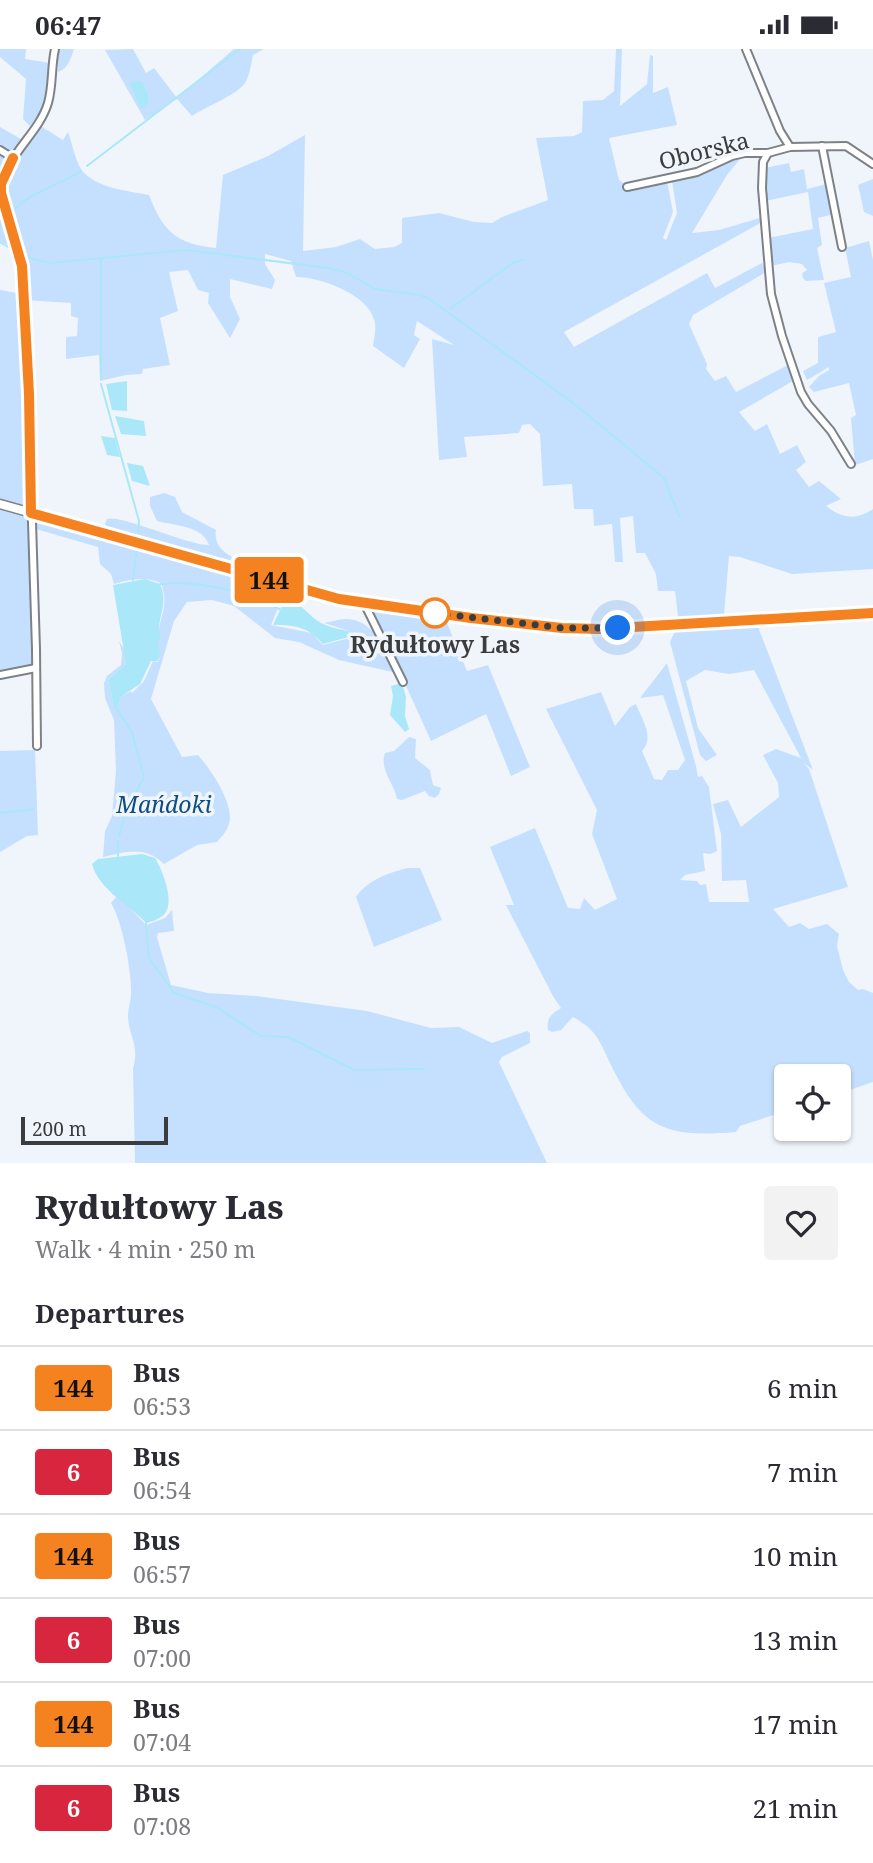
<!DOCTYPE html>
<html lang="en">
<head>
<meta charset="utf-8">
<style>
	:root { --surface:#fff; --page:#f2f2f3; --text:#2b2b33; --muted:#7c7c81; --line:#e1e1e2 }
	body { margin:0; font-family:"Noto Serif",serif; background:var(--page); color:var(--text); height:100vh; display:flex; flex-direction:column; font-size:26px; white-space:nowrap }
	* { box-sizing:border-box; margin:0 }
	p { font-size:23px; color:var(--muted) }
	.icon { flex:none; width:38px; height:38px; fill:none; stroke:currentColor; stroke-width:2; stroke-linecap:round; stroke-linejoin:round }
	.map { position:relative; height:1114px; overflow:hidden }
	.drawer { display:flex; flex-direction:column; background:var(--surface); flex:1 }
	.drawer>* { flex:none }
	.badge { padding:0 14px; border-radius:5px; font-size:24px; line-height:46px }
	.buttons { position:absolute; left:774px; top:1015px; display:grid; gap:14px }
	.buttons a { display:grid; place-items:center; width:77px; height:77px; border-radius:7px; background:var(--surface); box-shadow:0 2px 5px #0004; font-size:35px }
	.scale { position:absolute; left:21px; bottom:18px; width:147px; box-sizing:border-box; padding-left:7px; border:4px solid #3a3c3e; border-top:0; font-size:19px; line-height:24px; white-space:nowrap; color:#3a3c3e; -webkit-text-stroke:5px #f0f5fb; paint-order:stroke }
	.you { position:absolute; width:35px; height:35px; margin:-18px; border:5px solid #fff; border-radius:50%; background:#1a73e8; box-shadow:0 0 0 10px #1a73e833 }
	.map>.badge { position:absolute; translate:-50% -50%; box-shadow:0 0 0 4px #fff }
	h2 { padding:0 35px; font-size:26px; line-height:63px }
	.round { display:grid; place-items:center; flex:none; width:74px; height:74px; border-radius:7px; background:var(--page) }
	.headline { display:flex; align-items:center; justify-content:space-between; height:119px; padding:0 35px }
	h1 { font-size:33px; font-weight:800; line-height:52px }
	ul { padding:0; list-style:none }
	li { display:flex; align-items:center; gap:21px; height:84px; padding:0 35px; border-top:2px solid var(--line) }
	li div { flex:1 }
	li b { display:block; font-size:26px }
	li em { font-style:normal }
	li .badge { min-width:77px; font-weight:700; text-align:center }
	.status { display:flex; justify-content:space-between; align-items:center; height:49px; padding:0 35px; background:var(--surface); direction:ltr }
	.status svg { height:19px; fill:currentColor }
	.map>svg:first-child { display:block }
	.green { fill:#c5e0fe }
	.water { fill:#aae7f9 }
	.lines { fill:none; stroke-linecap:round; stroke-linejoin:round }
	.stream { stroke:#aae7f9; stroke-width:2 }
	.minor-casing { stroke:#7e8287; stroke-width:10 }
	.major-casing { stroke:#7e8287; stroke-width:11 }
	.minor { stroke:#fff; stroke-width:6 }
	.major { stroke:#fff; stroke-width:8 }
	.line-casing { stroke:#fff; stroke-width:16 }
	.line { stroke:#f58220; stroke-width:10 }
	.walk { stroke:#3a3c3e; stroke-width:7; stroke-dasharray:0 12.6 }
	.stop-dot { fill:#fff; stroke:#f58220; stroke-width:3.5 }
	.labels { text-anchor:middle; stroke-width:7; stroke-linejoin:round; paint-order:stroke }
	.street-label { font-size:23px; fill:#3a3c3e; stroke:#f0f5fb }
	.stop-label { font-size:23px; font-weight:bold; fill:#3a3c3e; stroke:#f0f5fb }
	.park-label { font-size:23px; font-style:italic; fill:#0e4c85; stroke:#f0f5fb }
</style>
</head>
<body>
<div class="status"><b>06:47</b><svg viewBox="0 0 49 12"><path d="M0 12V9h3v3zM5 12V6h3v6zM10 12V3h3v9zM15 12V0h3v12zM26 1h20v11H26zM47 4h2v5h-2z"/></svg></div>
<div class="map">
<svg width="873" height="1114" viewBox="0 0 873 1114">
	<rect width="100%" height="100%" fill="#f0f5fb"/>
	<g class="green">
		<polygon points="0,0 26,0 25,10 50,14 45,56 30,77 23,70 26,30 0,8"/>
		<path d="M58,0H74C71,9 68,20 58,23Z"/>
		<path d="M133,0L146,24L154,19L177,49L234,0H264L253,6C251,15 250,26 245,34C237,46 205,58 192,67L177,50L145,71L105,1Z"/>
		<path d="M616,0H622L620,57L647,35L650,6L653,7V44L668,38L677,76L609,89L619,131L625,135L627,139L667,132L673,163L663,189L666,191L677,164L672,132L708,123L731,111L740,110L727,126L692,184L719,181L763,168L764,172L564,283L574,298L707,224L715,239L762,214L766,223L693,266L689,275L707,315L706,320L715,332L726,327L736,343L788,316L793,332L739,363L755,382L767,375L780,405L797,396L806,413L796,421L809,438L819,432L841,450L826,457C842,469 855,472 873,460V520L792,525L740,508L729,507L724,565L720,574L679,576L675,542H658L656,525L645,504H636L633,467L620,469L623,513H615L612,475L594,477L593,460H574L572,435L543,437L540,385L530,375L522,376L519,384L464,388L467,408L439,411L432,290L454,296L417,272L414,286L420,290L404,319L373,297C374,290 376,281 375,275C372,246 320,228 296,228L291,212L265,205V215L275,231L272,240L230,230V248L240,270L230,289L208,254L209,244L198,241L188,221L169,223L178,262L160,269L170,316L143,320L142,325L126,326L100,332L99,306L66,310V288L77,287L78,269L71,267V254L25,251L22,217L1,144L15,108L39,76L63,91L68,83C72,94 75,110 81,120C94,139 129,142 149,146C163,182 176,195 216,199L223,126L268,107L305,86L303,202L336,198L360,190L375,200L394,198L402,194V169L439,164L474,173L492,174L502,168L548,151L536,89L574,87L582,83L583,52L603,51L614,42Z"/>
		<polygon points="0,78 21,90 0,125"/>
		<polygon points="789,114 791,123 804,120 807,140 827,135 834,165 818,169 822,196 817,199 824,231 806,232 803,229 802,224 807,221 802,215 789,213 771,217 768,189 813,180 808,143 765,152 764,119"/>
		<polygon points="873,130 873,167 864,163 858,136"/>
		<polygon points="0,154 14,199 0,192"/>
		<polygon points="869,192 873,211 873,410 855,416 851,369 856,366 849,334 814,343 809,338 819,327 829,321 829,318 807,331 803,322 818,314 818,288 836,283 824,234 851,228 845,199"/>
		<polygon points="0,241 22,245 27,459 0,451"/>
		<path d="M164,444L175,448L182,463L216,481C214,495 221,501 232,508L227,519L112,487L105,475L107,470C121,465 187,496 209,496C202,476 175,477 157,472L150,457V448Z"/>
		<polygon points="0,457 29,465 35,616 0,623"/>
		<path d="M40,469L298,545L282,549L271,576L312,584L323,596L353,588L355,584L324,574C331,573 339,570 346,570C375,570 385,603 397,624L339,611L299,593L275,589L234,557L212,551L187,553L174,572L151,650L182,708L198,706C211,721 229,747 230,768C230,779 223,786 217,793L197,796L164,815C144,796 127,803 103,808L105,782L112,767L116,722L114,671L105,649L104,634L107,627L121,616L122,604L119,592L125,602L126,615L108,631L115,662L122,647L131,642L132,644L144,632L153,612L158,613C161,603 157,600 158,591C158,568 170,559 161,534C145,527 130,530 114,535L111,525L100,515L98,498L36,480V472Z"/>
		<polygon points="380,560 445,569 467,622 488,616 530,718 511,727 486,665 431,692 373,564"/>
		<path d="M757,575L813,721L804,714L809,720L848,838L773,860L789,878L800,874L809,880L827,875L839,885L837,897L843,921L849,933L858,941L863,940L873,944V1033L838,1045V1027H786V1062L740,1077L736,1083C663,1089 641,1079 609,1012C599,990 595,980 573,968L561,981L552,983L548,981C546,968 552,965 561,959L554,949L506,856H514L490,798L535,779L568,859L580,860L584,849L595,861L617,850L592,785L597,761L546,660L601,643L615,677L630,658L636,655C642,671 655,688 642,702L654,730L662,731L668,721H678L685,711L663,646L640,649L667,614L696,717L698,728L702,727L709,738L717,802L710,805L703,804L705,822L685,826L680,831L697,832L700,836L706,835L709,853H749L746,831L722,832L721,785L713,755L728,751L741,778L779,748L778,734L763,706L776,700L801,709L754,621L729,625L705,621L686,632L698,679L717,706L706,712L700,706L670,593L676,580Z"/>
		<path d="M409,688L416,690L415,709L430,721L433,736L441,739L439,745L435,749L429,747L425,742L402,751L397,750C394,734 379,720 385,704L394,702Z"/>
		<polygon points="35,701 38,786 27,787 0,803 0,702"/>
		<path d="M408,819H420L442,871L374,898L356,848C366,832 390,823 408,819Z"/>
		<path d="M118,846L146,876L165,869L172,861L174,882L158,884L157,888L171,936L208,944L256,947L367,962L431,979L459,978L492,994L527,982L530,984V994L502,1008L499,1013L547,1114H135L133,1020C140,993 128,988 128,966C128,959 131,952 131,945C132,922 122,872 111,854Z"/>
	</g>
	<g class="water">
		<path d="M133,32L142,33C147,41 152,52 145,59L140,58L130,35Z"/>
		<polygon points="127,332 127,362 112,361 106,335"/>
		<polygon points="115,367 144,372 146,387 121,385"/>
		<polygon points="101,387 115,389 120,408 107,406"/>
		<polygon points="127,414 143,417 150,437 132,432"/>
		<path d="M145,530L160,535C170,557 154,573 161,588L158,592L160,604L158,612H151L140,635L122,647L115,663L108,631L126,615L113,536Z"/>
		<path d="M290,549C302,556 309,567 321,574C331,579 343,581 354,583L352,587L323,595C308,578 296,576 273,576L285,551Z"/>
		<polygon points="402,634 406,648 405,667 409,680 405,683 390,666 393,647 391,637"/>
		<path d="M142,805L155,809C162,820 174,850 166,863C162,869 152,873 146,874C129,855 99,841 92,815L98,810Z"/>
	</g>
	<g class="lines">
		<g class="stream">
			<polyline points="87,117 240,0"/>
			<path d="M10,168C20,145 60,137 81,122"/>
			<polyline points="0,193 12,200"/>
			<polyline points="19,197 21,203 33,210 51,214 186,201 328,219 345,223 375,240 420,246 428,249 576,356 664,429 679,467"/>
			<polyline points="101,209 101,329"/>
			<polyline points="450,260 514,213 524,211"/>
			<polyline points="101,335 139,472 138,488"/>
			<polyline points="133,531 137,498"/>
			<path d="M160,535C199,531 246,542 281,561"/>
			<polyline points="117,660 132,684 144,728 126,762 119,787"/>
			<polyline points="0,764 34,760"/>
			<polyline points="118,807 118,793"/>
			<polyline points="146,874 149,909 174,944 216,958 261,987 288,988 354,1021 423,1020"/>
		</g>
		<g class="minor-casing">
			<g id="minor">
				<polyline points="746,0 780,82 790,98"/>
				<polyline points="822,97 842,198"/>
				<polyline points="0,101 13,109"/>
				<polyline points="768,104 763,113 762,139 771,245 782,287 801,343 808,355 831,382 851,415"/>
				<polyline points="627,138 697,123 732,107 745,104 768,104 790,98 846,97 873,115"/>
				<polyline points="364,554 403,633"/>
				<polyline points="0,626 36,619"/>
				<path d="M37,697L36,600L25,251L22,217L1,144C3,107 38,87 48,54C53,37 51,17 55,0"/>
			</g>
		</g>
		<g class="major-casing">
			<polyline id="major" points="0,455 339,550 471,570 599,580 873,564"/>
		</g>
		<use href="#minor" class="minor"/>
		<use href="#major" class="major"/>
	</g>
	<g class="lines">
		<g class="line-casing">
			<polyline id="line" points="13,109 1,135 1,144 22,217 29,345 31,464 339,550 471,569 562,579 599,580 873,564"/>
		</g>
		<use href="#line" class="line"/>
		<polyline class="walk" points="435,564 562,579 618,579"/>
	</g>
	<circle class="stop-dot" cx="435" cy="564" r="14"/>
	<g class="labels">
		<g class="street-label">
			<text transform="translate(704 102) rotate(-14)" y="8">Oborska</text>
		</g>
		<g class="stop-label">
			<text x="435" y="604">Rydułtowy Las</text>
		</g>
		<g class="park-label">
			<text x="164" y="764">Mańdoki</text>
		</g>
	</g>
</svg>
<div class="buttons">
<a><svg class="icon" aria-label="locate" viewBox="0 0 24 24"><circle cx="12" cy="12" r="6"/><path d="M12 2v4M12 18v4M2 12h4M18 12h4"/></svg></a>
</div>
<div class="scale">200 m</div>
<div class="you" style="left:618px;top:579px"></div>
<b class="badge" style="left:269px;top:531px;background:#f58220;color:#111">144</b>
</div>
<section class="drawer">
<div class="headline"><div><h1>Rydułtowy Las</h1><p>Walk · 4 min · 250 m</p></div><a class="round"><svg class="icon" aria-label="heart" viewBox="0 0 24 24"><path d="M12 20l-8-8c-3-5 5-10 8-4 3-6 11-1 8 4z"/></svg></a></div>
<h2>Departures</h2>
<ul>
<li><span class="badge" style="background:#f58220;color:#111">144</span><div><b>Bus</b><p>06:53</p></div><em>6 min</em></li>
<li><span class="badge" style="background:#d7263d;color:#fff">6</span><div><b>Bus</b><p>06:54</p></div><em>7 min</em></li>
<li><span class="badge" style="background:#f58220;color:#111">144</span><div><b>Bus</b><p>06:57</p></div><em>10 min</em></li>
<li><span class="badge" style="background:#d7263d;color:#fff">6</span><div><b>Bus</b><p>07:00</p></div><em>13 min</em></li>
<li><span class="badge" style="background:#f58220;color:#111">144</span><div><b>Bus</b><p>07:04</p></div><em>17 min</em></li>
<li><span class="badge" style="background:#d7263d;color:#fff">6</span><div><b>Bus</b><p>07:08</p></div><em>21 min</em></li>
</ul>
</section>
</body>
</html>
